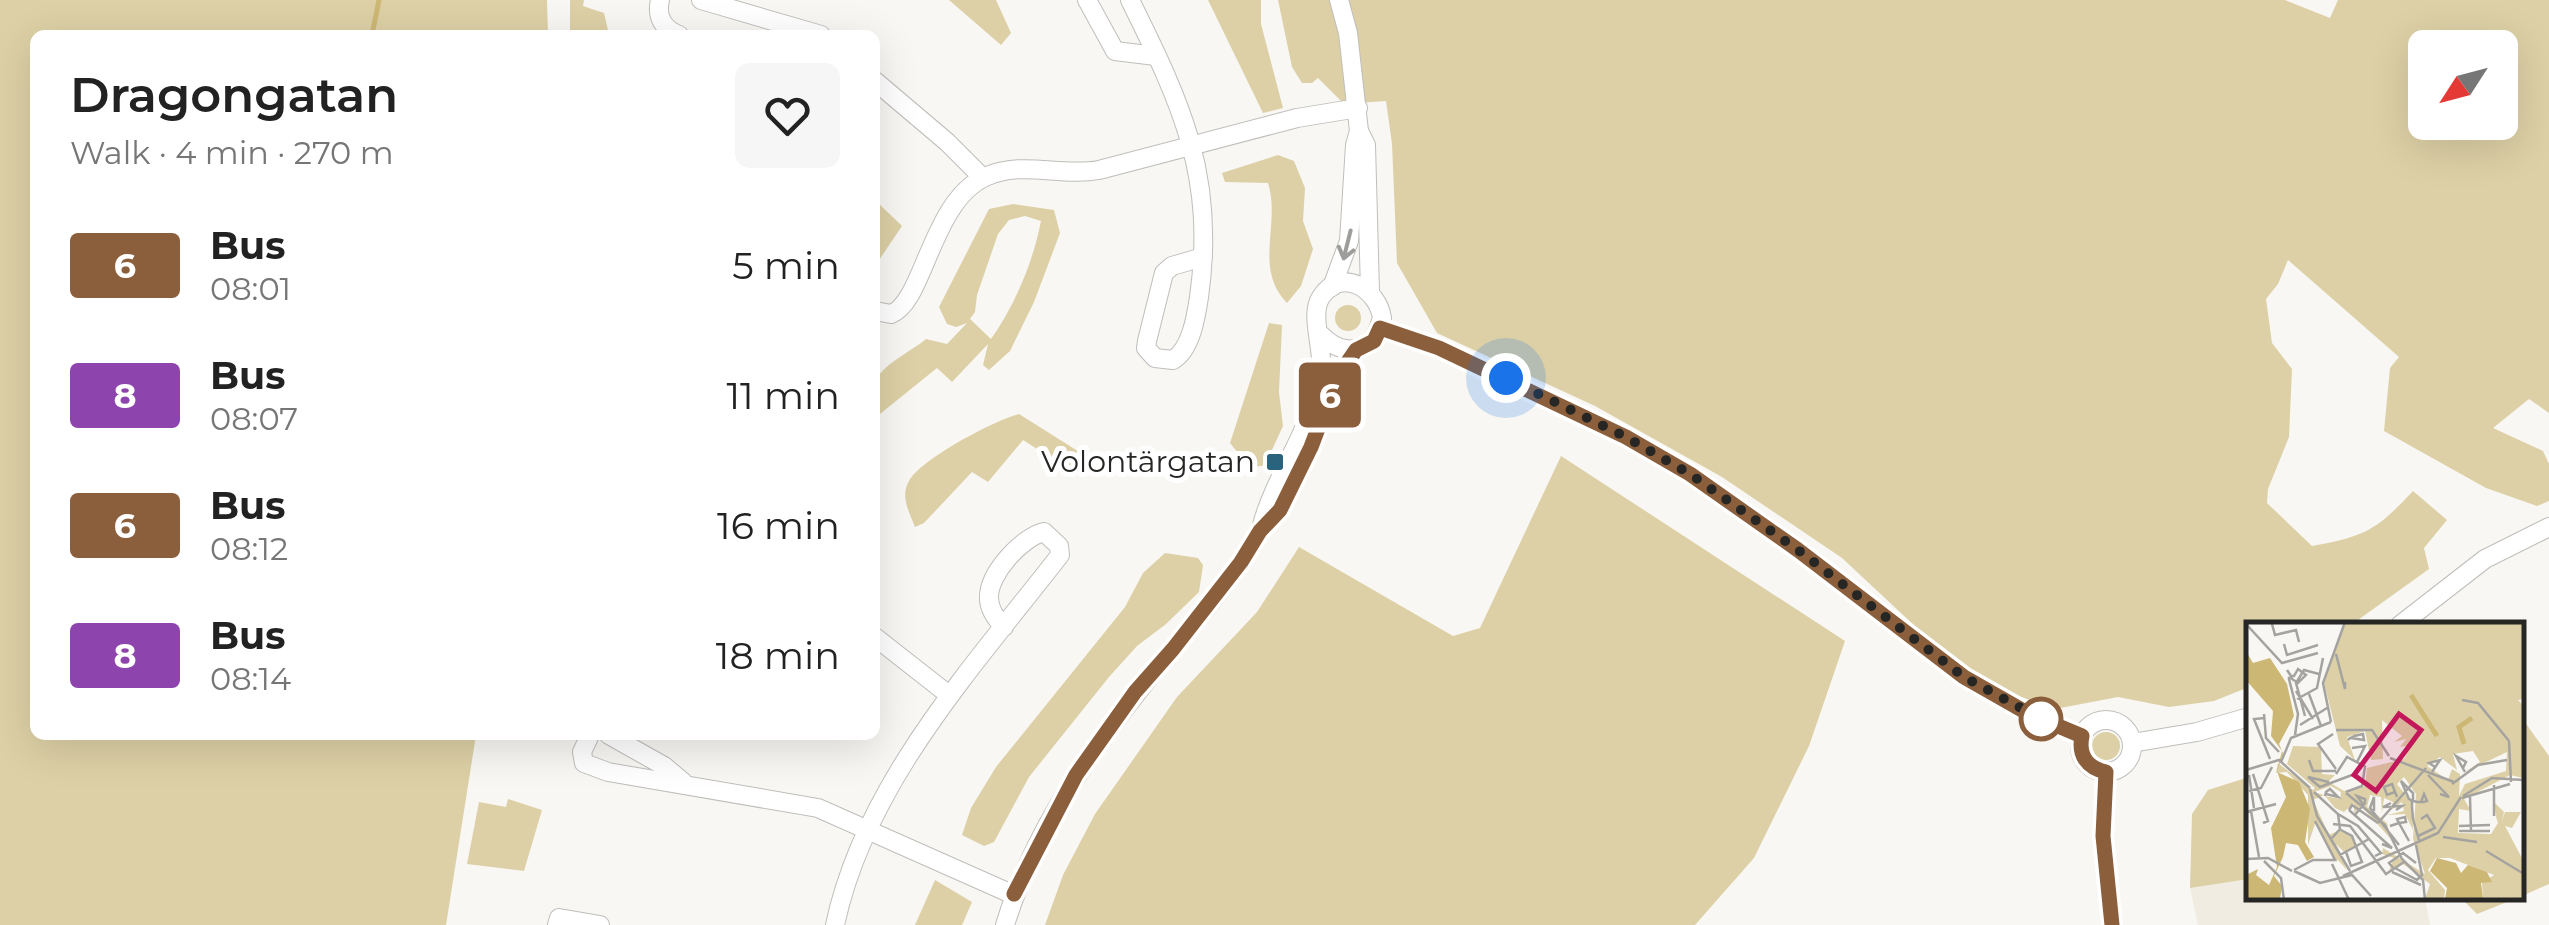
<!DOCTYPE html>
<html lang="en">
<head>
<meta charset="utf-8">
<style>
	:root { --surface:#fff; --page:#f6f6f6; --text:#222; --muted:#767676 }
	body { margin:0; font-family:Montserrat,sans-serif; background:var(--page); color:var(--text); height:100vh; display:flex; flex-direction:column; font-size:38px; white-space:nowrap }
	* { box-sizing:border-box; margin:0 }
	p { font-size:32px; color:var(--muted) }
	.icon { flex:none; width:55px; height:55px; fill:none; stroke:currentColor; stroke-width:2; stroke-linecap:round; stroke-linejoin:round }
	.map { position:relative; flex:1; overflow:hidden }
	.details { position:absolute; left:30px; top:30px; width:850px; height:710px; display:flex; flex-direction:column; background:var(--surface); border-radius:15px; box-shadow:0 10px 40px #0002 }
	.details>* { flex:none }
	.badge { padding:0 20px; border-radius:8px; font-size:35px; line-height:65px }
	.needle { width:65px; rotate:234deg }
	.controls { position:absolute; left:2408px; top:30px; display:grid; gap:20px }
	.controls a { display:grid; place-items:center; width:110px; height:110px; border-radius:15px; background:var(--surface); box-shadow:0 10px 40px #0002; font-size:50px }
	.you { position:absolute; width:50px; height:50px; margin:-25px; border:8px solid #fff; border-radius:50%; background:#1a73e8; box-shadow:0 0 0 15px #1a73e833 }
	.map>.badge { position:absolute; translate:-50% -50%; box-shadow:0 0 0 5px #fff }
	.round { display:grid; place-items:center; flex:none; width:105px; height:105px; border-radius:15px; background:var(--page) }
	.head { display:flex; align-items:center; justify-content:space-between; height:170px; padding:0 40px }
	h1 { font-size:48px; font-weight:600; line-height:75px }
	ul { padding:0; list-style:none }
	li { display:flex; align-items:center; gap:30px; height:130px; padding:0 40px }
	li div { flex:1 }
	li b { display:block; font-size:38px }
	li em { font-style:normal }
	li .badge { min-width:110px; font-weight:700; text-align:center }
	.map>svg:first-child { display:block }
	.built { fill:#f0ece1 }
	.green { fill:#ddd0a6; fill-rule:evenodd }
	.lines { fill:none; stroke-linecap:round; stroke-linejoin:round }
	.stream { stroke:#cdb774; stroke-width:5 }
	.minor-casing { stroke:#bfbebb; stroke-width:20 }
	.minor { stroke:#fff; stroke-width:18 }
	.oneway { stroke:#9d9d9c }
	.line-casing { stroke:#fff; stroke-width:22 }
	.line { stroke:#8b5e3c; stroke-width:15 }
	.walk { stroke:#262624; stroke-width:10; stroke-dasharray:0 18 }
	.poi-dot { fill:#2a637d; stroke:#fff; stroke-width:4 }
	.stop-dot { fill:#fff; stroke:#8b5e3c; stroke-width:5 }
	.labels { text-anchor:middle; stroke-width:10; stroke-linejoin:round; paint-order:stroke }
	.poi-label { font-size:30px; fill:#262624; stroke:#fff; text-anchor:end }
	.inset-river { fill:none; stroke:#cdb774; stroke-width:5 }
	.inset-road { fill:none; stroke:#a4a3a0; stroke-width:2.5 }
	.view { fill:#c2185b; fill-opacity:0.15; stroke:#c2185b; stroke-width:5 }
	.inset-edge { fill:none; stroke:#262624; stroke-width:5 }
</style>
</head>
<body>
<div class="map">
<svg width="2549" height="925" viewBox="0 0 2549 925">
	<rect width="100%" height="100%" fill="#f8f7f3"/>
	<polygon class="built" points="2249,879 2249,898 2425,898 2430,925 2198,925 2190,888"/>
	<g class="green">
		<polygon points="0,0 547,0 548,35 35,35 35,735 476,735 446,925 0,925"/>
		<polygon points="570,0 584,0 583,6 604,13 608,30 570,30"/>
		<polygon points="949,0 996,0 1011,33 1001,45"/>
		<polygon points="1208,0 1261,0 1261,24 1283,108 1263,113"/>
		<path d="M1278,0H2285L2330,18L2338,0H2549V413L2529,399L2493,428L2543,451L2549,464V501L2537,506L2486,488L2384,431L2390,368L2399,357L2288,260L2278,284L2266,299L2272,343L2292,369L2289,437L2268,489L2267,503L2312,546C2364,537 2377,530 2413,491L2447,520L2424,548L2429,569L2351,625H2249V687L2214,701L2169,707L2118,697L2055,709L2016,695L1947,656L1842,558L1722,477L1595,406L1437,333L1397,263L1392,144L1386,101L1344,104L1318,78L1312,83H1302L1292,67ZM2425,48H2500V122H2425Z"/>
		<path d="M1278,155L1294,161L1305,188L1303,221L1313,249L1301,286L1287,303C1253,268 1281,224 1268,183L1225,182L1222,173Z"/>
		<polygon points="875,200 902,226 875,266"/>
		<path d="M1013,204L1054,210L1060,233L1034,302L1010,351L989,370L983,365L988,344L952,382L937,368L875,418C875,408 872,393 875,383C879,366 912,351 926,339L947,344L967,323L956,327L947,324L939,307L989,209ZM1025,216L1041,221C1033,262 1015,305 991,339L970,319L975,312L977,295L998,234L1009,220Z"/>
		<circle cx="1348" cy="318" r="13"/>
		<polygon points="1269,323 1282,325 1279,392 1283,426 1265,465 1250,468 1230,443"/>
		<path d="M1019,414L1092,460L1078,475L1023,440L988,482L972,472L924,523L915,527C909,512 900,496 909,481C921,459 995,420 1019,414Z"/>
		<polygon points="1561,456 1845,641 1809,746 1754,858 1695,925 1045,925 1063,875 1095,814 1177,697 1257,612 1299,547 1453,636 1480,628"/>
		<polygon points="1165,553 1198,558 1203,565 1199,592 1166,624 1137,646 1109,677 1029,777 994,842 984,846 962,835 971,808 996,767 1125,607 1143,573"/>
		<polygon points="2522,718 2549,756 2549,884 2522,896"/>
		<circle cx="2106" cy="746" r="14"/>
		<polygon points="2249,777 2249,879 2190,888 2192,814 2208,790"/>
		<polygon points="508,799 542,810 524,871 467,864 479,802 506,807"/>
		<polygon points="935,880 972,902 962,925 915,925"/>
		<polygon points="2461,898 2517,898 2477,914"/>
	</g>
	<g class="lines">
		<polyline class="stream" points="372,35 379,0"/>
		<g class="minor-casing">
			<g id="minor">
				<path d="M660,0C656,17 663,29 679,35"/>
				<polyline points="701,0 821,35"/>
				<polyline points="1087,0 1115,51 1156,56"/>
				<path d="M1130,0C1182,105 1216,177 1199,297C1196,317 1191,349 1173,360L1155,358L1146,348L1147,341L1164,273L1172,266L1203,257"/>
				<polyline points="1339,0 1348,33 1359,131 1366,145 1370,291"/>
				<polyline points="875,81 947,142 983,178"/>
				<polyline points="1332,287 1349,241 1355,145 1359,131"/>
				<path d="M875,311L891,314C924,302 931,202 985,177C1022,160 1060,177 1099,170L1297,118L1358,108"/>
				<polyline points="1380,329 1439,348 1626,437 1690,474 1782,538 1965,677 2029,714 2083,736"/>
				<path d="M1262,525C1276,473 1314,427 1321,373C1324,348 1309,315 1321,297C1341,266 1378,289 1382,318L1374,341C1354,354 1338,352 1321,335"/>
				<polyline points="2400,625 2485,559 2549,527"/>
				<polyline points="875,637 949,695"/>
				<circle cx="2106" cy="746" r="26"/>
				<polyline points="590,735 582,752 584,763 608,772 818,808 1014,895"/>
				<polyline points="609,735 664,766 683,782"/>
				<polyline points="2132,743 2197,732 2249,717"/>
				<polyline points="2106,771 2103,836 2112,925"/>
				<polyline points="557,925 559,918 600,925"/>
				<path d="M835,925C865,783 974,666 1060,555L1059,546L1044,532C1022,537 988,574 989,598C989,609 996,619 1004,627"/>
				<path d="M1005,925C1037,820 1105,730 1174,647C1197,620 1220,592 1240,563C1247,553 1253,541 1260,530C1266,522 1275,516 1280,508C1312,458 1323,399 1356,350"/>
			</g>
		</g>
		<use href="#minor" class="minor"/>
	</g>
	<defs><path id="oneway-shaft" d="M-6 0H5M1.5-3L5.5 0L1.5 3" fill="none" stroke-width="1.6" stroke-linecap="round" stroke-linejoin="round" transform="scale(2.5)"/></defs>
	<use class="oneway" href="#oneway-shaft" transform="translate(1347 245) rotate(104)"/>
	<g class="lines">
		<g class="line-casing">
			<path id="line" d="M1014,894L1076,775L1135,692L1173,649L1241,562L1260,531L1280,510L1311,447L1338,376L1356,350L1374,341L1380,328L1439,348L1626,437L1690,474L1798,550L1964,677L2029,714L2082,736C2078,755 2087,768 2106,772L2103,836L2112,925"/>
		</g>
		<use href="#line" class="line"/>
		<polyline class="walk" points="1506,378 1626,437 1690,474 1798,550 1964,677 2041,719"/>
	</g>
	<rect class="poi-dot" x="1265" y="452" width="20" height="20" rx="5"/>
	<circle class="stop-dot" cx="2041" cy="719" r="20"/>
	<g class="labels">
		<g class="poi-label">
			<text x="1255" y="472">Volontärgatan</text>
		</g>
	</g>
	<g transform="translate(2246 622)">
		<rect width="278" height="278" fill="#f8f7f3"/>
		<path d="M100,0H277V77L272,78L277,83V156L264,153L218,177L225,189L213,187L212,211L245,212L252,201L250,195L248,180L258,190L256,199L259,190H275L266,206L259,204L277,238V277H237L236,261L248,253L204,236H190L182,248L199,268L198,277H179L184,262L157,242L143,249L148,236L136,232L137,226L179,252L167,217L170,172L158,155L151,162L166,181L167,208L160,214L167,208L159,192L141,193L158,189L156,180L145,188L147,180L138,176L136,191L135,175L124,173L121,185L141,201L144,216L115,184L108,191V181L98,190L89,186L79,174L94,177L95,170L85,164L68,170L78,173L67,178L83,213L94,208L106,215L110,225L98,230L90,222L101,248L92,238L82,241L89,239L70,199L62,223V173L41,150L30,151L32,141L67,168L69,166L41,142L47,124L75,125L76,152L89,153L83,159L76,156L98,169L112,165L102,171L119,164L121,146L158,137L166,123L154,125L160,117L148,120L156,114L136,98L137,137L125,138L119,109L101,115L109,138L94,124L78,61ZM227,129L234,140L219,150L261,130L260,149L219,162L213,174L214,152L206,147L202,158L181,144L194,135L211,148L207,132Z" fill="#ddd0a6" fill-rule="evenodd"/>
		<path d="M0,29L7,41L24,36L41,62L48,94L33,122L37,131L31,150L53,160L64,187L59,220L68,235L61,239L52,223L40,221L37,235L28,254L36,264L34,277H0V253L12,247L10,253L23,263L31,245L25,206L40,175L31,149L36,129L25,114L27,89L0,58ZM191,236L210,241L215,251L222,243L241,250L246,260L235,261L237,277H199L201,266L184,249Z" fill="#cdb774"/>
		<path class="inset-river" d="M165,73L191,114M218,122L213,105L226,96"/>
		<path class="inset-road" d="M0,2L36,41L72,31M26,2L29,13L50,8L53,20M38,22L41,33L72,23M90,32L99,67V60M41,48L45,54V55L46,57L52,61L60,53L52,47L48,54H47L45,55L44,56H43V57L52,92L49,113M50,69L67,97M63,72L75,104M51,77L71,66L77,36M216,78L232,81L263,119M18,92L20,116L33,130M59,94L50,61L58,48L73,52M19,96L8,97L24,137M85,100L77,61L99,0M54,103L81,86M90,108H126L143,134M87,112L72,122L90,147M102,118L104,116L107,115L108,114L117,112L118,118L105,116M263,119L265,160M106,126L119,124L111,140M144,136L208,160M63,138L67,149H90M35,140L45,116L85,100M217,146L220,140L210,134L219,150M0,148L33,138L64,166M186,150L194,138L183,141L189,145M7,152L22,199L17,201M90,152L101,135L120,145M3,153L8,186M182,153L203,175L194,172M83,160L62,155L74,165L106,153M206,162L232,143L261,138M248,163V194M64,167L71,194L104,249M3,169L15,166L26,145M68,170L92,192L94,207L86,216M100,170L116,164L119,145M149,170L141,173L138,165L146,162L151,175M100,171L139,203L156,237L177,258L179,278M79,174L80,170L84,167L92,175L80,172M217,174L246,156L278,158M224,175L225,209M216,176L264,162M145,181L137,185L156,184L150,188M103,188L146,226L136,222M103,188L106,183L132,201M5,189L13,235M128,189V175L124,186L153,223M0,190L30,182M92,192L112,204L135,231L129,234M108,194L119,181V177L111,174L117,182M132,201L180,146M87,202L104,204L140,252L158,240M144,204L153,201L160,200L159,195L151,197L153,201L163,219M213,204L244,203M95,208L106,214L116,240L105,244L100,230M213,209H244M172,214L189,206L181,193L175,197M197,215L231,220M173,218L167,197L166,185V179L167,178V171L155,159L163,177L165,178L166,179H167L172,180H178L181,179L178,172L175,180M240,229L278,252M94,233L123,217M0,237L22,236L46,249M18,239L35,256L38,278M86,242L103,278M149,246L171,258L176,253L170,223M148,247L143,241L157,231L170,241M48,248L67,238H89L69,199M48,249L74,261L106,253L125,274M146,250L175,263M97,254L192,211L215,175"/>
		<path class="view" d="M153,92L175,108L130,169L108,153Z"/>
		<rect width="278" height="278" class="inset-edge"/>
	</g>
</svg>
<div class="controls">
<a><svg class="needle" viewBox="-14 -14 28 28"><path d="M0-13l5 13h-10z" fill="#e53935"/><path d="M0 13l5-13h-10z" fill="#767676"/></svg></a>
</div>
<div class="you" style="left:1506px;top:378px"></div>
<b class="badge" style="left:1330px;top:395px;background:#8b5e3c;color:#fff">6</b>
<section class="details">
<div class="head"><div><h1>Dragongatan</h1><p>Walk · 4 min · 270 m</p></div><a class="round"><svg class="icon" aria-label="heart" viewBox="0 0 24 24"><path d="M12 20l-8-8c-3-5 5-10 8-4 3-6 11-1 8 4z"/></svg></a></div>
<ul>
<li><span class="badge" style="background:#8b5e3c;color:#fff">6</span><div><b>Bus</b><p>08:01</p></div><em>5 min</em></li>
<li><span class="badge" style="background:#8e44ad;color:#fff">8</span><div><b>Bus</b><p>08:07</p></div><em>11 min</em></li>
<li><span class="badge" style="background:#8b5e3c;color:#fff">6</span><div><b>Bus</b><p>08:12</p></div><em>16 min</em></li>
<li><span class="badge" style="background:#8e44ad;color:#fff">8</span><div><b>Bus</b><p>08:14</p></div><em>18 min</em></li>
</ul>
</section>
</div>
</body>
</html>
